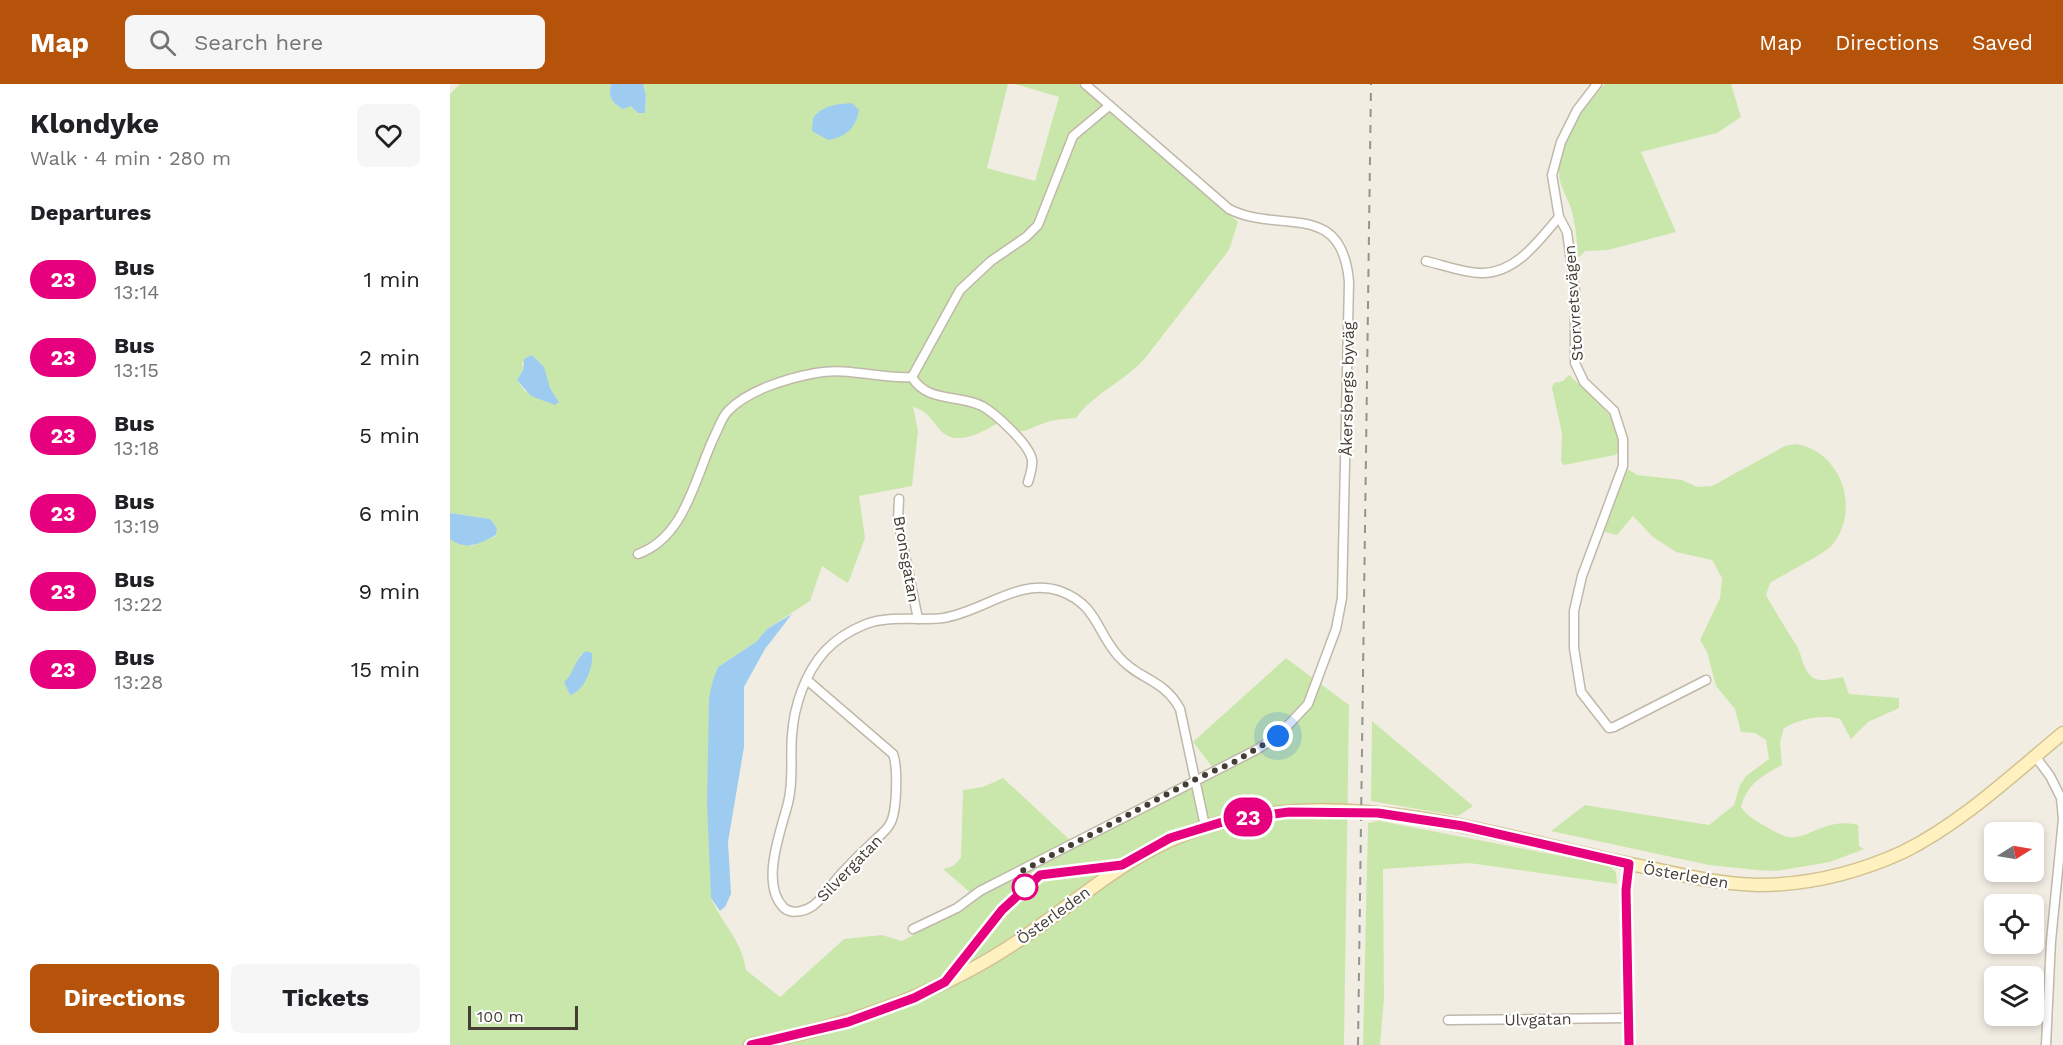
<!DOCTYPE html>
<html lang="en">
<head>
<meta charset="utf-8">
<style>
	:root { --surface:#fff; --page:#f6f6f6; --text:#202124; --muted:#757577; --accent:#b45309 }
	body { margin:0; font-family:"Work Sans",sans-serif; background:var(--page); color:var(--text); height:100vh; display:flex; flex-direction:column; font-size:22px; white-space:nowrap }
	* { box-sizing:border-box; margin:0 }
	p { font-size:20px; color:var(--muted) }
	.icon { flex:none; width:33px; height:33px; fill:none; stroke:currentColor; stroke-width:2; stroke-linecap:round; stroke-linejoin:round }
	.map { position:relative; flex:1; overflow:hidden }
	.sheet { display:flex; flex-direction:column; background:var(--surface); width:450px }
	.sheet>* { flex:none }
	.badge { padding:0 12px; border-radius:20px; font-size:21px; line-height:39px }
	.needle { width:39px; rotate:79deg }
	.tools { position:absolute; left:1534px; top:738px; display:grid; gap:12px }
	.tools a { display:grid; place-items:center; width:60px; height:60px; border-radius:9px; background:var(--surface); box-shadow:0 3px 9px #0003; font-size:30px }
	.scale { position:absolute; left:18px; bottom:15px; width:110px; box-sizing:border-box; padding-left:6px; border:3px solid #433d33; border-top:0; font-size:16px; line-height:21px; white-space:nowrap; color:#433d33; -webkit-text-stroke:4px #fff; paint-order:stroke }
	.you { position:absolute; width:30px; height:30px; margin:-15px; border:4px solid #fff; border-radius:50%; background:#1a73e8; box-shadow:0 0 0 9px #1a73e833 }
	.map>.badge { position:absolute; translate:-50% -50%; box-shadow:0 0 0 3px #fff }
	h2 { padding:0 30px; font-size:22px; line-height:54px }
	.round { display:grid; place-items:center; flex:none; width:63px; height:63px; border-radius:9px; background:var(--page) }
	.head { display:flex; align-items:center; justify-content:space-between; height:102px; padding:0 30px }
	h1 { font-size:28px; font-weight:700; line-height:45px }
	.cta { display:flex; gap:12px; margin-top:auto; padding:12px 30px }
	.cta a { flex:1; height:69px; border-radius:9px; background:var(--accent); color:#fff; font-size:24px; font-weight:700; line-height:69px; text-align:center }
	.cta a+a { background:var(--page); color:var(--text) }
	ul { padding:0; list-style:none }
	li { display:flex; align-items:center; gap:18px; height:78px; padding:0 30px }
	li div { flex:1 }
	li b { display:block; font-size:22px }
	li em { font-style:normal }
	li .badge { min-width:66px; font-weight:700; text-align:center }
	header { display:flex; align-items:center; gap:36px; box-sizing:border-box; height:84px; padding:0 30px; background:var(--accent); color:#fff }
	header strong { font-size:28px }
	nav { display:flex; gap:33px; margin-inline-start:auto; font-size:21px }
	.search { width:420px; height:54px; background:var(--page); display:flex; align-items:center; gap:15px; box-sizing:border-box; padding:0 21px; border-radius:9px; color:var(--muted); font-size:22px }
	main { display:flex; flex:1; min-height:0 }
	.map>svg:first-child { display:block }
	.green { fill:#cae7ab; fill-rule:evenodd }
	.water { fill:#9eccf0 }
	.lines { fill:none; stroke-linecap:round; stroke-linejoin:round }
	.street-casing { stroke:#c0b8a9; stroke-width:11 }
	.secondary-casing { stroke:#d2c292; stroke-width:15 }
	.street { stroke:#fff; stroke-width:8 }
	.secondary { stroke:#fff1c0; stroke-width:12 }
	.rail { stroke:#939393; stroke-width:2; stroke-dasharray:8 8; stroke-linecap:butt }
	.line-casing { stroke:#fff; stroke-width:14 }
	.line { stroke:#e6007e; stroke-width:9 }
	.walk { stroke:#433d33; stroke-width:6; stroke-dasharray:0 10.8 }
	.stop-dot { fill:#fff; stroke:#e6007e; stroke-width:3 }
	.labels { text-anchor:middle; stroke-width:4.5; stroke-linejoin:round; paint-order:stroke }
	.street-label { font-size:16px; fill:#433d33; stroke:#fff }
</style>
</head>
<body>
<header>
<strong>Map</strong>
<div class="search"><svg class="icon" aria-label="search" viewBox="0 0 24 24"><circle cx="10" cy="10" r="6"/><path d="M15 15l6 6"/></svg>Search here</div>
<nav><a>Map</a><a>Directions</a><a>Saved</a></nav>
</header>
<main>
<section class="sheet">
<div class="head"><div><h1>Klondyke</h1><p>Walk · 4 min · 280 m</p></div><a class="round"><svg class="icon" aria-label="heart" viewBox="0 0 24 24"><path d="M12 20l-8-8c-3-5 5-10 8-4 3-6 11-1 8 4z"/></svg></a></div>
<h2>Departures</h2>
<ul>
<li><span class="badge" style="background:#e6007e;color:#fff">23</span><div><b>Bus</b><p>13:14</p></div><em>1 min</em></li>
<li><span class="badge" style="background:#e6007e;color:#fff">23</span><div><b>Bus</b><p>13:15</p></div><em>2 min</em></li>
<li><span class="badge" style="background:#e6007e;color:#fff">23</span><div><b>Bus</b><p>13:18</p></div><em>5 min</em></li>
<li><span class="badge" style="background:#e6007e;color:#fff">23</span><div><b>Bus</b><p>13:19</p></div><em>6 min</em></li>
<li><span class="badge" style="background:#e6007e;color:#fff">23</span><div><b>Bus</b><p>13:22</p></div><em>9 min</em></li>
<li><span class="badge" style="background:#e6007e;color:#fff">23</span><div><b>Bus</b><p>13:28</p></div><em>15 min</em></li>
</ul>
<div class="cta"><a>Directions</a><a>Tickets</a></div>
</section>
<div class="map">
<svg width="1613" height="961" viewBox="0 0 1613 961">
	<rect width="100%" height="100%" fill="#f2ede3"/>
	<g class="green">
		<path d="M10,0H161C158,13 161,18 173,25L181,22L195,29L196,11L193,0H558L537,84L585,97L609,13L565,0H631L714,75L788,138L779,166L696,273C676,297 645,308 626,334C617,335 606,335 597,338C570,347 577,353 548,339C533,348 507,363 491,347C481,336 478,327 463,323L468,347L462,402L409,412L415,454L399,497L397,499L372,482L360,517L317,545L306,558L268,583L263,596L261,814C273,842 291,854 296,886L330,913L394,855L432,851L452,857L509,827L522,810L493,785L503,782L511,774L513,706L533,703L553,694L621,757L763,684L743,658L836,574L899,621L894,961H0V455L22,462L46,452L47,444L40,435L0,429V10ZM82,271C98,285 94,300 107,314L105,321L75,307L67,296L73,286L72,279ZM131,570L143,573L136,594L120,611L114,598L121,593Z"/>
		<path d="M1155,0H1281L1291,33L1267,49L1191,68L1226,148L1158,166L1135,167L1128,174C1127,159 1126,143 1122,128C1119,115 1109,103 1109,89C1108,57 1133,20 1155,0Z"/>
		<path d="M1119,291C1146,316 1166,326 1170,366L1165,371L1114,381L1111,378L1112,349L1102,304L1104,299L1113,297Z"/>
		<path d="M1345,360C1391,366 1411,425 1383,460C1375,470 1334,490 1320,499L1316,511C1326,528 1335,544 1345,559C1353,570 1352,589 1366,595C1373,598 1385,594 1393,593L1399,610L1449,614V624L1418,638L1401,655L1390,635C1373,630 1349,635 1334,644L1330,658L1332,681C1312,692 1297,700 1291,723C1296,731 1305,736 1313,741C1321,745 1330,752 1339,753C1358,756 1376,733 1408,741L1409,762L1414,765L1380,778L1326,787L1307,786L1259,781L1101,747L1135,721L1259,741L1284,721L1290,701L1296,692L1319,675L1316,656L1305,649L1291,648L1285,625L1266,602L1257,568L1250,556L1270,514L1272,494L1262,476L1226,468L1203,453L1183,432L1167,451L1151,447L1178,385L1187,391L1232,396L1247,403L1262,402L1335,362Z"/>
		<polygon points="922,637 1023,722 1008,732 921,717"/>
		<polygon points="930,737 1157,781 1166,788 1167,800 1019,779 933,785 934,915 930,961 913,961 918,739"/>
	</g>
	<g class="water">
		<path d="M161,0H193L196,11L195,29H188L181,22L173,25C161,18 158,13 161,0Z"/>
		<path d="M402,19L409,26C406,44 396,53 378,56L362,47L363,34C373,21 387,20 402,19Z"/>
		<polygon points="82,271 94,283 100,304 109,318 105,321 81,312 67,296 73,286 74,275"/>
		<path d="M0,429L40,435L47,444L46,451C30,460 16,467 0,455Z"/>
		<polygon points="342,530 315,565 294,603 294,663 278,758 281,810 275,823 270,827 261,814 257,719 259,614 263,596 268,583 306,558 317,545"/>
		<path d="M136,567L142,569C144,582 134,608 120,611L114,598C124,590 125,574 136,567Z"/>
	</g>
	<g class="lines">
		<g class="street-casing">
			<g id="street">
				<polyline points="1147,0 1127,26 1111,58 1102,91 1109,133 1117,148 1125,207 1125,279 1134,298 1164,327 1173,355 1173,382 1132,492 1124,527 1124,564 1131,608 1159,644 1164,643 1256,596"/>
				<path d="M976,177C993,181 1014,189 1031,189C1066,190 1089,156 1109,133"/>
				<polyline points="462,293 510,206 541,177 576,153 588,141 623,52 659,22"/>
				<path d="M462,293C477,319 508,310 532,322C545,329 580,361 582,376C583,383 580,391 578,398"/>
				<polyline points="449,415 448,436 468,535"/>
				<path d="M188,470C236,453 245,392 265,351C269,343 272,333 278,327C298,306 338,294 366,289C398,283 430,295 462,293"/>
				<path d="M357,596L443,670C448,683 447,725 441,738C438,745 432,750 426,755C414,766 402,778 391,790C382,800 374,813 364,821C356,827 342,831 334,824C309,800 332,744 338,719C344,696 340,674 342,651C344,622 355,589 375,567C386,555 401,546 416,540C440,531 468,537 493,534C533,528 569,493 610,507C648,521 646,548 669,573C689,596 714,595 730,625L755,742"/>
				<polyline points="1585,672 1600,692 1611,714 1613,735 1601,857 1596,961"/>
				<path d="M463,845L507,824L530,807L806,666L828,652L858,620L886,545L892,514L899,198C892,114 830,151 779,125L635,0"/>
				<polyline points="998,936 1177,934"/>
				<polyline points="1178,961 1175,805 1179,780"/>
			</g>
		</g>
		<g class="secondary-casing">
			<path id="secondary" d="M300,961C392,943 480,914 559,863C648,805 696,747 808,731C939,711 1068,758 1195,783C1232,791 1269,800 1308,801C1358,801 1407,789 1453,768C1512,739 1563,690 1613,649"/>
		</g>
		<use href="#street" class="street"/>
		<use href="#secondary" class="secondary"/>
		<polyline class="rail" points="908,961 921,0"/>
	</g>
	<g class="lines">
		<g class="line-casing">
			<polyline id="line" points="301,961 398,938 464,914 495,898 552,826 590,791 672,781 720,754 779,736 839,728 928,729 1013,742 1179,780 1176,806 1179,961"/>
		</g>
		<use href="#line" class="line"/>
		<polyline class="walk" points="575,803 568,789 746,695 784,678 828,652"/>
	</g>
	<circle class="stop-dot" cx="575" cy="803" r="12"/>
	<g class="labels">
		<g class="street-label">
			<text transform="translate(1123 219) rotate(-94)" y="6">Storvretsvägen</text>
			<text transform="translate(897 305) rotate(-89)" y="6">Åkersbergs byväg</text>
			<text transform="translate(457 475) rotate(80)" y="6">Bronsgatan</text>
			<text transform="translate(399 784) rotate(-46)" y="6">Silvergatan</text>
			<text transform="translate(1236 791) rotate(10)" y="6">Österleden</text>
			<text transform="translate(603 831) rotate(-36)" y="6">Österleden</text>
			<text transform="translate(1088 935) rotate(-1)" y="6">Ulvgatan</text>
		</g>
	</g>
</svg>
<div class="tools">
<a><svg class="needle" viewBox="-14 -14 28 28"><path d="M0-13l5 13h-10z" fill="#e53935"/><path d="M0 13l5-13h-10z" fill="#757577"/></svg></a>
<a><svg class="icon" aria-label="locate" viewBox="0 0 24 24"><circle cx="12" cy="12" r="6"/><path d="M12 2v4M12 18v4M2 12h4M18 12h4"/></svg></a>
<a><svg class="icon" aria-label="layers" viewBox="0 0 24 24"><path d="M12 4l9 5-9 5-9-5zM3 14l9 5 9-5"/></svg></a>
</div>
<div class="scale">100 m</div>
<div class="you" style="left:828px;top:652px"></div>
<b class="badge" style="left:798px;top:733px;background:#e6007e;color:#fff">23</b>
</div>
</main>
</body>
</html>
